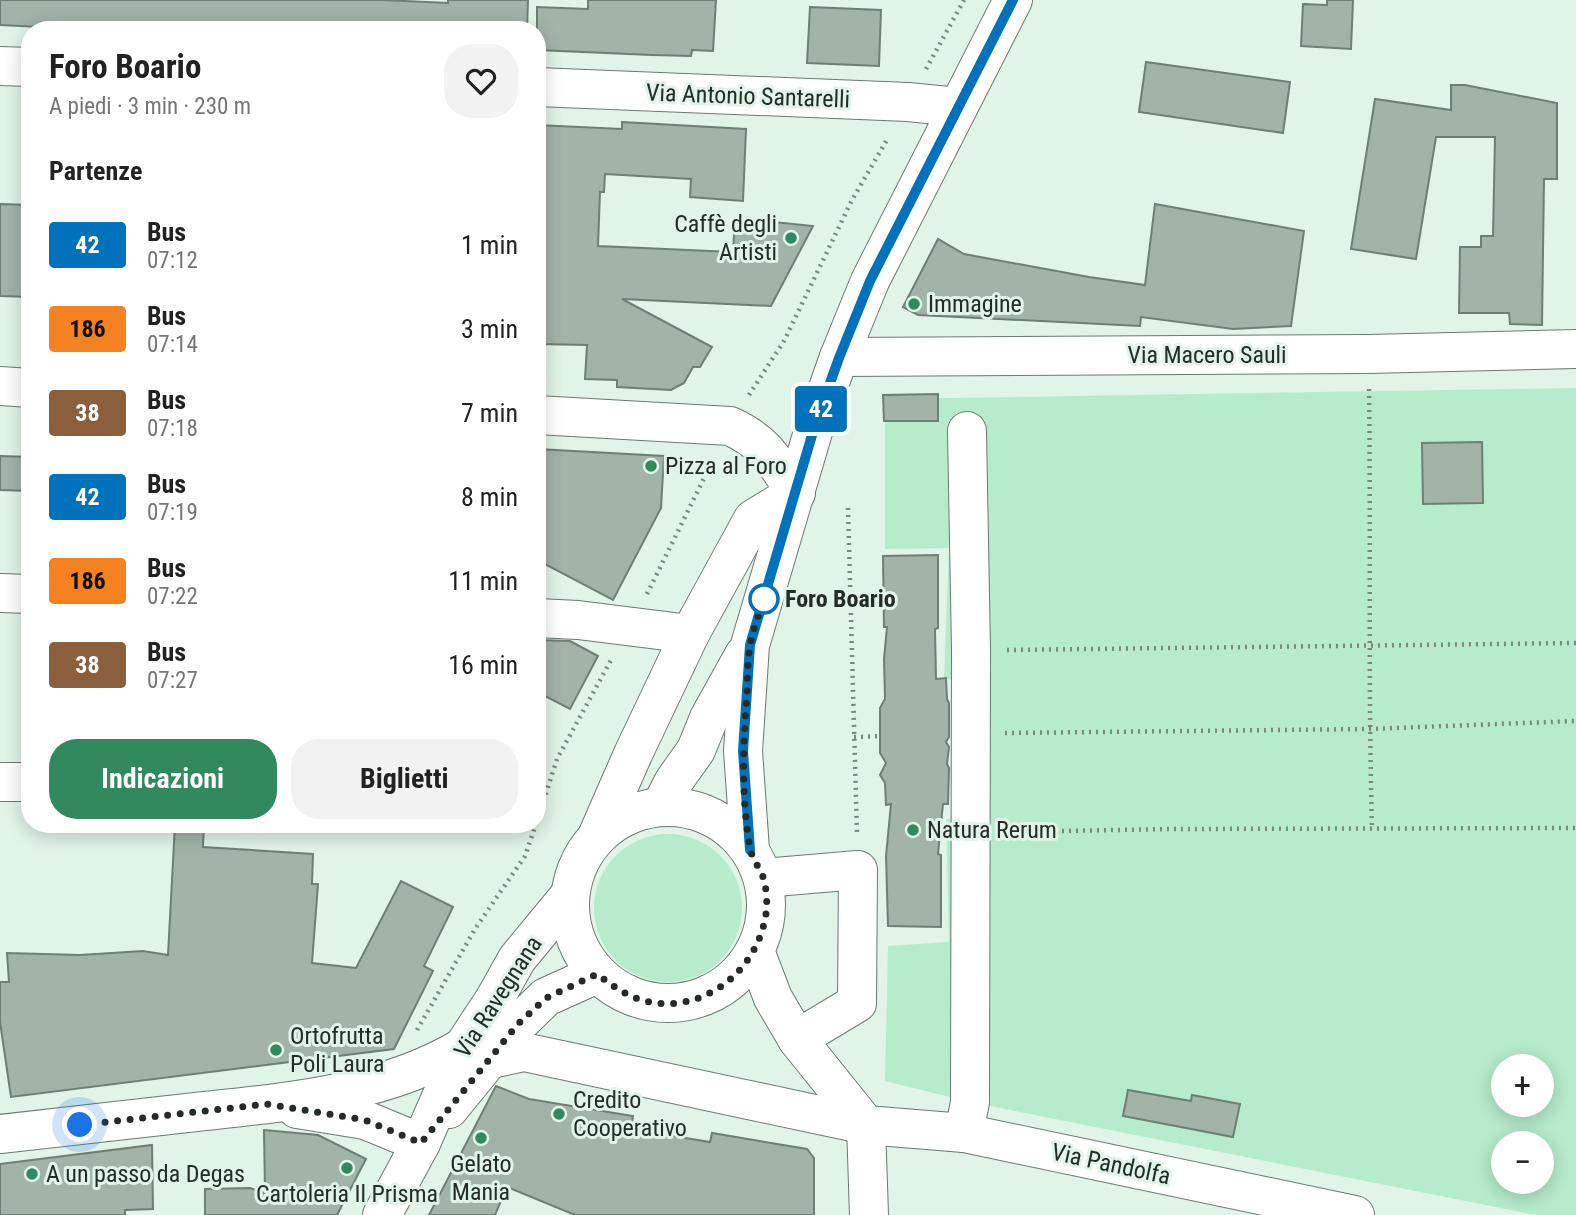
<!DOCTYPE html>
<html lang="it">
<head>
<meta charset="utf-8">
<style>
	:root { --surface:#fff; --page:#f2f2f2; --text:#222; --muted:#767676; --accent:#31895e }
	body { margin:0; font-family:"Roboto Condensed",sans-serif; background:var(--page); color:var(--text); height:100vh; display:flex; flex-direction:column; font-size:26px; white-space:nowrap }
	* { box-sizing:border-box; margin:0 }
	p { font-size:23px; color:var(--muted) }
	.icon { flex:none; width:38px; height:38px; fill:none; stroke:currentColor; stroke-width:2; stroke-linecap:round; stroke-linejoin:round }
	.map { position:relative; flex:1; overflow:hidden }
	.panel { position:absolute; left:21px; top:21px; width:525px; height:812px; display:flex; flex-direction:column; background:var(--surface); border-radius:28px; box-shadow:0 4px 18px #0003 }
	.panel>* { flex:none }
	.badge { padding:0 14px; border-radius:5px; font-size:24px; line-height:46px }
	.tools { position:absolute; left:1491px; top:1054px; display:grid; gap:14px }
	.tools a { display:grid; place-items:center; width:63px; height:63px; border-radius:50%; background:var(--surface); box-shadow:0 4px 18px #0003; font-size:35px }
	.you { position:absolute; width:35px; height:35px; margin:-18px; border:5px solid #fff; border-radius:50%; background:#1a73e8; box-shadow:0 0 0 10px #1a73e833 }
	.map>.badge { position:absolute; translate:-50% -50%; box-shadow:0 0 0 4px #fff }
	h2 { padding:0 28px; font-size:26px; line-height:63px }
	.round { display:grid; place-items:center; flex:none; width:74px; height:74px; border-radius:28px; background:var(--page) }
	.head { display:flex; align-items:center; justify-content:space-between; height:119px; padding:0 28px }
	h1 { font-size:33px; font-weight:700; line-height:52px }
	.button { display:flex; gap:14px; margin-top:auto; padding:14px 28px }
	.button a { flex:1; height:80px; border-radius:28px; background:var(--accent); color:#fff; font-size:28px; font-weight:700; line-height:80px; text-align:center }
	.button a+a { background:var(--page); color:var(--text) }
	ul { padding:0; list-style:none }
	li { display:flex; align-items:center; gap:21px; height:84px; padding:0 28px }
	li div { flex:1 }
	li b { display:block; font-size:26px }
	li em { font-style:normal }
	li .badge { min-width:77px; font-weight:700; text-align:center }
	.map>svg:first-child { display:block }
	.green { fill:#b6ebcb; fill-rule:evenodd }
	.building { fill:#a2b3a8; stroke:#6e7f75; stroke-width:2 }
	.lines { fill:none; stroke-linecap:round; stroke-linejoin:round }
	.minor-casing { stroke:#6a7a70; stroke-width:40 }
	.major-casing { stroke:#6a7a70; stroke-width:40 }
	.path { stroke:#7a877f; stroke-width:4.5; stroke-dasharray:2 5; stroke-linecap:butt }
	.minor { stroke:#fff; stroke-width:38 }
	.major { stroke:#fff; stroke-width:38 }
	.line-casing { stroke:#fff; stroke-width:16 }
	.line { stroke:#0072bc; stroke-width:10 }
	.walk { stroke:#252c28; stroke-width:7; stroke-dasharray:0 12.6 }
	.poi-dot { fill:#31895e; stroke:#e1f4e8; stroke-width:2.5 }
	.stop-dot { fill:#fff; stroke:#0072bc; stroke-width:3.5 }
	.labels { text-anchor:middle; stroke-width:6; stroke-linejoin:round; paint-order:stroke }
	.street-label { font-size:24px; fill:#252c28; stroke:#e1f4e8 }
	.poi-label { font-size:24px; fill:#252c28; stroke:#e1f4e8; text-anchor:start }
	.stop-label { font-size:24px; font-weight:bold; fill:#252c28; stroke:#e1f4e8; text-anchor:start }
</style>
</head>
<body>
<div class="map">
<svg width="1576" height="1215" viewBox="0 0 1576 1215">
	<rect width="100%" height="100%" fill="#e1f4e8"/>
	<g class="green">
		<path d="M1576,388V1215H1536L970,1102L885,1081L888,946L949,942L946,819L958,817L953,679H944L949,548L885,549V399ZM1503,1066H1542V1104H1503ZM1503,1143H1542V1181H1503Z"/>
		<circle cx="668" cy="908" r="74"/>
	</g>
	<g class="building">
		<polygon points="0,0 383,0 448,3 448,0 528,0 527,30 100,30 0,25"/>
		<polygon points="588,0 716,0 713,51 692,50 691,56 652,55 537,50 537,7 588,9"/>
		<polygon points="1327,0 1353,0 1351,49 1301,46 1303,4 1327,5"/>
		<polygon points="810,7 881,10 879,66 807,63"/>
		<polygon points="1146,62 1290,82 1283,133 1139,112"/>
		<polygon points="1451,85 1465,85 1557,103 1557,179 1544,179 1542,325 1510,324 1509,313 1459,313 1460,247 1481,247 1481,236 1493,236 1495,137 1436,137 1416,259 1351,249 1375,99 1451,110"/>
		<polygon points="622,122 746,129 743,201 690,197 691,179 605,174 604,192 600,192 598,246 733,252 735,218 813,226 771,306 622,299 712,347 700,367 693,367 684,383 671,390 617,387 617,380 585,379 587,345 537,344 537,239 541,170 537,170 537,125 622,129"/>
		<polygon points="0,204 30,205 30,297 0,296"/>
		<polygon points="1155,204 1304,231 1291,326 1233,329 1141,317 1140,326 918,315 903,307 938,239 964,254 1089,277 1145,285"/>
		<polygon points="938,394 938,421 884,421 883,395"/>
		<polygon points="1482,442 1483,503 1423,504 1422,443"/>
		<polygon points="537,449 664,456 661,508 613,600 537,560"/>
		<polygon points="0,456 30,457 30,491 0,490"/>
		<polygon points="938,555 938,628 935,629 936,679 946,678 947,699 949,703 949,737 946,742 949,747 947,764 949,768 948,804 943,804 938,854 941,855 941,927 888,926 886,856 891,804 886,805 885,783 880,775 886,763 880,753 880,708 885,699 884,659 887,627 884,627 883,556"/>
		<polygon points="537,640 570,641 598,656 570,709 537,692"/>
		<polygon points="175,824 204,824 203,847 313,854 312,884 318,884 312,963 356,968 401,881 453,907 424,966 433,971 394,1049 11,1097 0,1022 0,982 9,982 7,953 80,955 143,951 168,955"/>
		<polygon points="496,1086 529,1099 633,1116 631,1129 710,1142 712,1133 807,1149 814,1158 814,1215 575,1215 507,1187 495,1215 429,1215"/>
		<polygon points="1128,1090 1191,1101 1192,1095 1240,1104 1233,1137 1123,1116"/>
		<polygon points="264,1130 318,1135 366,1159 337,1215 205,1215 205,1189 250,1188 265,1193"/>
		<polygon points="152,1145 153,1209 125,1210 125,1215 0,1215 0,1164"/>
	</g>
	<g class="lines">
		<g class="minor-casing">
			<g id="minor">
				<polyline points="0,66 30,67"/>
				<polyline points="537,87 908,102 958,107"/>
				<polyline points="839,357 1368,354 1576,349"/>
				<polyline points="0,386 30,388"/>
				<path d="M537,415L730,426C767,443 774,461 796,493L753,519L690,634L633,754L598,834"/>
				<polyline points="0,593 30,594"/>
				<polyline points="537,618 578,620 690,634"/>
				<polyline points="0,782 30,782"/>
				<polyline points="763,878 858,870 857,1003 797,1039"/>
				<polyline points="491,1059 524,1052 866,1125 964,1133 1355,1215"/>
				<polyline points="297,1109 365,1120 421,1143"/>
				<polyline points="964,1133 970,1102 971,650 967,431"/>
				<path d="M0,1134C65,1127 131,1119 196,1112C287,1102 383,1095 463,1047"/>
			</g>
		</g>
		<g class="major-casing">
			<g id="major">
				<polyline points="661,806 674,781 696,750 709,718 744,655"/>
				<circle cx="668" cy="905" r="98"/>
				<polyline points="750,850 743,751 750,645 815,425 839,357 870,281 1013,0"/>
				<polyline points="755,951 773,998 797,1039 866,1125 869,1215"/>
				<polyline points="449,1109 518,1024 546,997 597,974"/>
				<polyline points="382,1215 421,1143 463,1047 494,1000 517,959 569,896"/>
			</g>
		</g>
		<g class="path">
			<polyline points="926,69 964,0"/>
			<path d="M1369,389C1371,536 1368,682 1372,828"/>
			<polyline points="749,395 784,341 852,200 888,138"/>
			<polyline points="848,508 857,834"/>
			<polyline points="647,594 713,460"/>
			<polyline points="1007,650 1576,643"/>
			<polyline points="1005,733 1369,729 1576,721"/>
			<polyline points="854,737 882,736"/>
			<polyline points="537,821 557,759 611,660"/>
			<polyline points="1006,832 1173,829 1576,828"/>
			<polyline points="417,1030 475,929 525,856 536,824"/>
		</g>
		<use href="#minor" class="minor"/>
		<use href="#major" class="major"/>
	</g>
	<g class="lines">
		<g class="line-casing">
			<polyline id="line" points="750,850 743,751 750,645 815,425 839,358 870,281 1013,0"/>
		</g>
		<use href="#line" class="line"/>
		<path class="walk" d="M80,1125L267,1104L365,1120L421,1143L518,1024L546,998L597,974C610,984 622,993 638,999C695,1018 754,977 765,919C768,907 767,889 763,877C759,867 752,858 750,848C741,797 743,744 747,694C748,678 747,661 750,646C753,629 760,611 765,595L764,599"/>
	</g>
	<g class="poi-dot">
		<circle cx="791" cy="238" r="7"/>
		<circle cx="914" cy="304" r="7"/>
		<circle cx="651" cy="466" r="7"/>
		<circle cx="913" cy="830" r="7"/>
		<circle cx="276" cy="1050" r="7"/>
		<circle cx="559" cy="1114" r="7"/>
		<circle cx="481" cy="1138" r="7"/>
		<circle cx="347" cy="1168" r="7"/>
		<circle cx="32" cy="1174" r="7"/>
	</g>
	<circle class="stop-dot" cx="764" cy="599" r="14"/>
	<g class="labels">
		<g class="street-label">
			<text transform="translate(748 96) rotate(2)" y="8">Via Antonio Santarelli</text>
			<text x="1207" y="363">Via Macero Sauli</text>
			<text transform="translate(498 997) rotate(-57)" y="8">Via Ravegnana</text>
			<text transform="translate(1111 1164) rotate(12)" y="8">Via Pandolfa</text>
		</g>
		<g class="poi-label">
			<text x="777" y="232" text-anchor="end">Caffè degli<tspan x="777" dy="28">Artisti</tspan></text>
			<text x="928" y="312">Immagine</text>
			<text x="665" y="474">Pizza al Foro</text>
			<text x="927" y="838">Natura Rerum</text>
			<text x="290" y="1044">Ortofrutta<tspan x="290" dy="28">Poli Laura</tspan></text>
			<text x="573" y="1108">Credito<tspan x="573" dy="28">Cooperativo</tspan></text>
			<text x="481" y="1172" text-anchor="middle">Gelato<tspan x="481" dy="28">Mania</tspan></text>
			<text x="46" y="1182">A un passo da Degas</text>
			<text x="347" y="1202" text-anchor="middle">Cartoleria Il Prisma</text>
		</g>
		<g class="stop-label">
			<text x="785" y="607">Foro Boario</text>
		</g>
	</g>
</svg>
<div class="tools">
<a>+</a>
<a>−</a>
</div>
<div class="you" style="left:80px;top:1125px"></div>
<b class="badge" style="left:821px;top:409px;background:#0072bc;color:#fff">42</b>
<section class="panel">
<div class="head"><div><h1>Foro Boario</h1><p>A piedi · 3 min · 230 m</p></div><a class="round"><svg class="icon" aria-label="heart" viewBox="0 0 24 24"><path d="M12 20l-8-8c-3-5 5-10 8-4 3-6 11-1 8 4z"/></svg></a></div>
<h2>Partenze</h2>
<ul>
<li><span class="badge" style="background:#0072bc;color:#fff">42</span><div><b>Bus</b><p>07:12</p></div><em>1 min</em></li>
<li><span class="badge" style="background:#f58220;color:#111">186</span><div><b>Bus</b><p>07:14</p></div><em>3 min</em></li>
<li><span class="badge" style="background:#8b5e3c;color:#fff">38</span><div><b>Bus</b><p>07:18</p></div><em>7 min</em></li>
<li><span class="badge" style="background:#0072bc;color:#fff">42</span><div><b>Bus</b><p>07:19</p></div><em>8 min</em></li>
<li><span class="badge" style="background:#f58220;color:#111">186</span><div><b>Bus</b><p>07:22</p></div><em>11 min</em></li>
<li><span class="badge" style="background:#8b5e3c;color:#fff">38</span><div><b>Bus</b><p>07:27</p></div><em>16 min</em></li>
</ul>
<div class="button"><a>Indicazioni</a><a>Biglietti</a></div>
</section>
</div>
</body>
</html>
